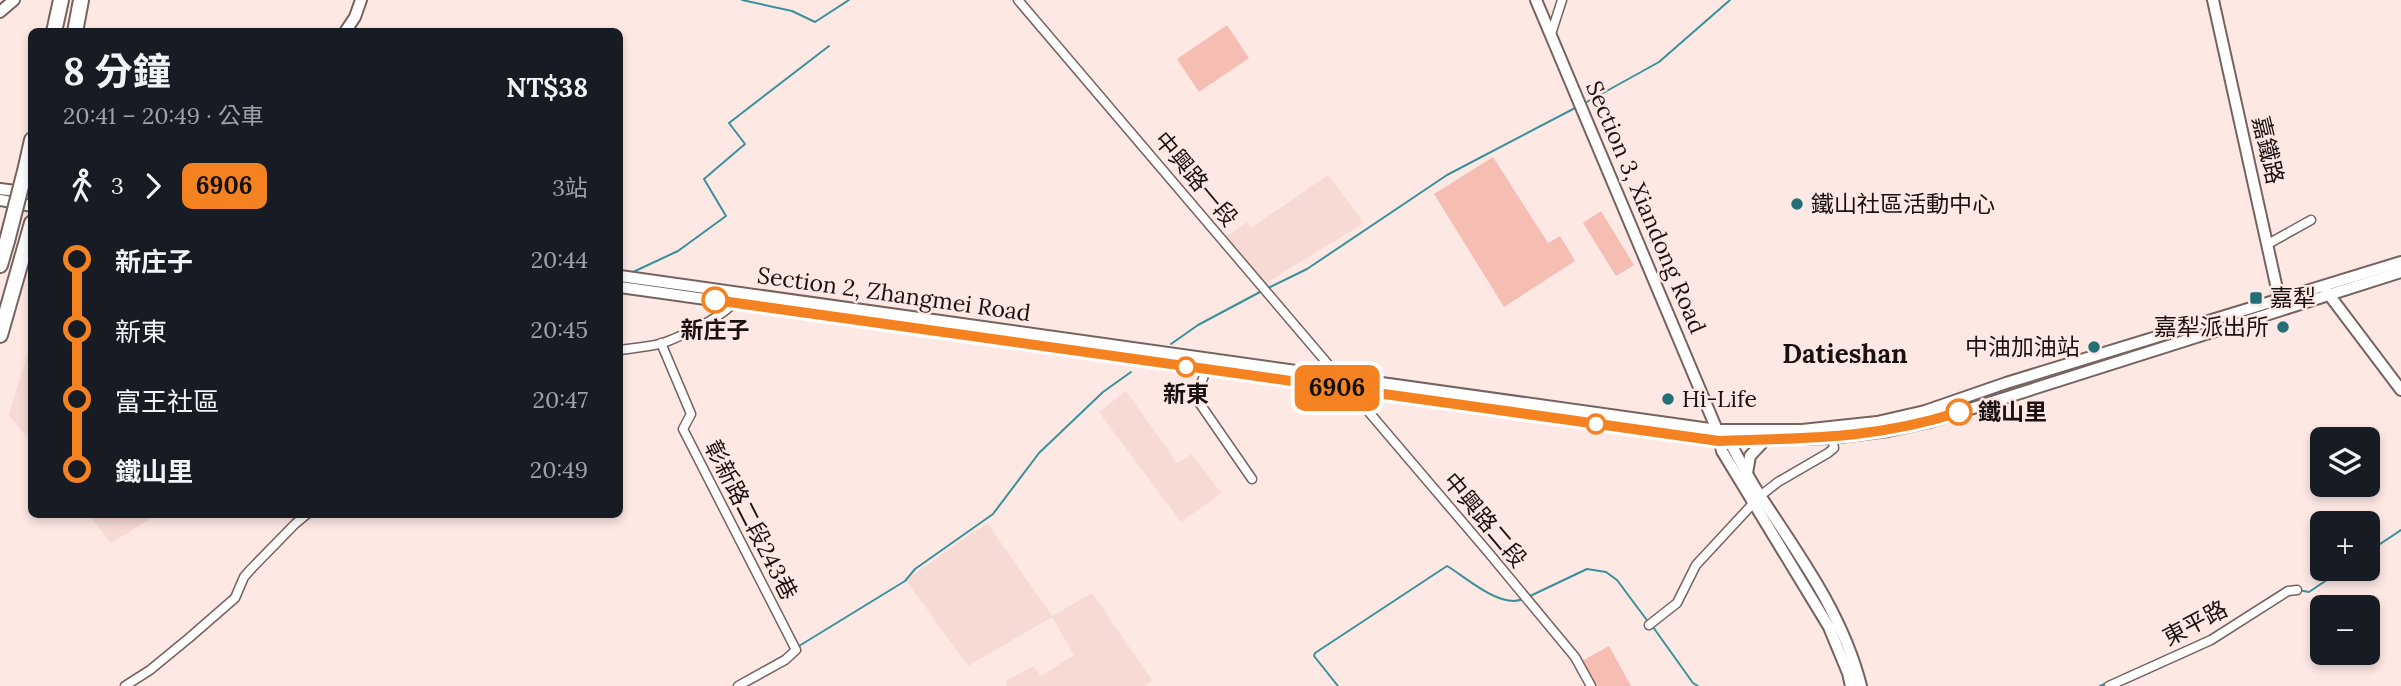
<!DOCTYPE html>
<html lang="zh-TW">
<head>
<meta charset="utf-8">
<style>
	:root { --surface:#171b24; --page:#242831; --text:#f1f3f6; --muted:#9ea1a6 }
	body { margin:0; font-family:Lora,"Noto Sans TC",serif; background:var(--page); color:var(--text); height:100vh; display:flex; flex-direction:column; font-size:26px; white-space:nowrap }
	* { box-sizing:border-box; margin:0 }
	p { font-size:23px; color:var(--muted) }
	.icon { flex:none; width:38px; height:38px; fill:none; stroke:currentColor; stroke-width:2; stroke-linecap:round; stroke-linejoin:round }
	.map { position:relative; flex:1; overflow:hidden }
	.side { position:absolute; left:28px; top:28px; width:595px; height:490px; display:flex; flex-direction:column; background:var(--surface); border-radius:10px; box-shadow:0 4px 10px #0003 }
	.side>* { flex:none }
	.badge { padding:0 14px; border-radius:10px; font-size:24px; line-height:46px }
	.controls { position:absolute; left:2310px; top:427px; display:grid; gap:14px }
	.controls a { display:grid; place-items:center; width:70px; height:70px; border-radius:10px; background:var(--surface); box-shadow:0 4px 10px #0003; font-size:35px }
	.map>.badge { position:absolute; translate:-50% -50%; box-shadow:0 0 0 4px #fff }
	.legs { display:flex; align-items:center; gap:10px; height:77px; padding:0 35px; font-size:23px }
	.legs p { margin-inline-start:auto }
	.summary { display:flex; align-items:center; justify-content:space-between; height:119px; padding:0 35px }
	h1 { font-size:38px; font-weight:700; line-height:52px }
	ul { padding:0 35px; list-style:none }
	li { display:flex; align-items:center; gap:24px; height:70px; font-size:26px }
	li i { display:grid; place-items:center; width:10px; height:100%; margin:0 9px; background:currentColor }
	li i::after { content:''; width:18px; height:18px; margin:-9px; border:5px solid; border-radius:50%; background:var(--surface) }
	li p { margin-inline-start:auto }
	li:first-child i { background:linear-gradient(#0000 50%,currentColor 0) }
	li:last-child i { background:linear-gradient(currentColor 50%,#0000 0) }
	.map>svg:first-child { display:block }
	.built { fill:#f7dad3 }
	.green { fill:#f6beb3 }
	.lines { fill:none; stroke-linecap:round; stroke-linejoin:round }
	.stream { stroke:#39919b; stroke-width:2 }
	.street-casing { stroke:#76635f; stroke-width:11 }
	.secondary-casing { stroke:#76635f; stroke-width:14 }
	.highway-casing { stroke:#76635f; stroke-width:18 }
	.street { stroke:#fff; stroke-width:8 }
	.secondary { stroke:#fff; stroke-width:10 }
	.highway { stroke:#fff; stroke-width:14 }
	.highway-bridge-casing { stroke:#76635f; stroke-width:18; stroke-linecap:butt }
	.highway-bridge { stroke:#fff; stroke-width:14 }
	.line-1-casing { stroke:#fff; stroke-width:16 }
	.line-1 { stroke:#f58220; stroke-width:10 }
	.poi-dot { fill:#246e76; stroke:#fee8e4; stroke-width:2.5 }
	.stop-1-dot { fill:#fff; stroke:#f58220; stroke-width:3.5 }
	.labels { text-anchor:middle; stroke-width:5; stroke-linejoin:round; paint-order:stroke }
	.street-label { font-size:23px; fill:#191211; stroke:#fee8e4 }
	.poi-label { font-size:23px; fill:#191211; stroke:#fee8e4; text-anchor:start }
	.stop-label { font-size:23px; font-weight:bold; fill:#191211; stroke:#fee8e4 }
	.quarter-label { font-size:26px; font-weight:bold; fill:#191211; stroke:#fee8e4 }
</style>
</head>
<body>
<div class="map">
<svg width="2401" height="686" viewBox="0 0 2401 686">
	<rect width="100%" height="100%" fill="#fee8e4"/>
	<g class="built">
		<polygon points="1328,175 1364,223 1266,283 1248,267 1226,237 1247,222 1251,228"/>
		<polygon points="31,341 31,443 9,415"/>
		<polygon points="1126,391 1177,463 1192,454 1221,493 1181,522 1099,412"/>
		<polygon points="89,515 156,515 111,543"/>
		<polygon points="988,524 1052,616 1092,593 1152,680 1144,686 1007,686 1006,681 1033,666 1041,676 1074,655 1052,617 968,666 906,580 973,532"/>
	</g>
	<g class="green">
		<polygon points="1227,25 1249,58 1199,92 1177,59"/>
		<polygon points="1493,157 1548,243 1560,236 1575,261 1504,307 1434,194"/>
		<polygon points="1601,211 1634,265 1616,276 1583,223"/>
		<polygon points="1609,646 1631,686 1596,686 1582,661"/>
	</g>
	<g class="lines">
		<g class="stream">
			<polyline points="742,0 792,11 815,22 849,0"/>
			<polyline points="1585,103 1659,62 1730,0"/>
			<polyline points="633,272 678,251 726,216 704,179 745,144 729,123 829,46"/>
			<polyline points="1268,288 1307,269 1447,175 1577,107"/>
			<polyline points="1171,344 1198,325 1260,292"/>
			<polyline points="2368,552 2401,530"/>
			<polyline points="2298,590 2309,592 2343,569"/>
			<polyline points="1528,597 1587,569 1606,572 1617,580 1649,623"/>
			<polyline points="1653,627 1693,683 1698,686"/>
			<polyline points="799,646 905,581 915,569 993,514 1039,453 1103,392 1131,372"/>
			<polyline points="753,673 788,653"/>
			<path d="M1338,686L1314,656L1315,653L1447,566C1466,577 1500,609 1523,599"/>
			<polyline points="2100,686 2109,682"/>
		</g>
		<g class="street-casing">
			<g id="street">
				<polyline points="1018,0 1488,552 1575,657 1591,686"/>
				<polyline points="1551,34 1562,0"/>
				<polyline points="2268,244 2311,220"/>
				<polyline points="661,343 691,414 683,429 796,650 785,660 738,686"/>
				<path d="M620,350C634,348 649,347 663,343C682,336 723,317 734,302"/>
				<polyline points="1206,370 1196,398 1252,479"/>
				<polyline points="1649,625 1677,603 1696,565 1760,496 1778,482 1828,453 1834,448 1832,438"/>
				<polyline points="125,686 150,670 189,638 235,598 244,577 252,568 295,524 307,514"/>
				<polyline points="2109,686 2211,640 2288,591 2297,590"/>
			</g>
		</g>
		<g class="secondary-casing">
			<g id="secondary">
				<polyline points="1536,0 1717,430 1722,451 1829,627 1848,673 1851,686"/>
				<polyline points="2213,0 2281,307"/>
				<polyline points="0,12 14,0"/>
				<polyline points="345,32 355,17 361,0"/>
				<polyline points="0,189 32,193"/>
				<polyline points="0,200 32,206"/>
				<polyline points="620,276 1717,430 1802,430 1877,422 1925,411 2006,383 2401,262"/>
				<polyline points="620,287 1719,441 1832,438 1888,431 1929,422 2401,272"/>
				<polyline points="2327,292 2401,390"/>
				<path d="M1725,437L1729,441C1740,460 1749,479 1761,497C1801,558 1843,615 1861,686"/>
				<polyline points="1747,473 1750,456 1765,440"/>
			</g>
		</g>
		<g class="highway-casing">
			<g id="highway">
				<polyline points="54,32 61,0"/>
				<polyline points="75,32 81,0"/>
				<polyline points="26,167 32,140"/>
				<polyline points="0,265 7,241"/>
				<polyline points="0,335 32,223"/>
			</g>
		</g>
		<use href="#street" class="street"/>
		<use href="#secondary" class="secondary"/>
		<use href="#highway" class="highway"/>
		<g class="highway-bridge-casing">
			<polyline id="highway-bridge" points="7,241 26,167"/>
		</g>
		<use href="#highway-bridge" class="highway-bridge"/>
	</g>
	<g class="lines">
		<g class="line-1-casing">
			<path id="line-1" d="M715,300L1719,441C1805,438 1877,439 1959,412"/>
		</g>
		<use href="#line-1" class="line-1"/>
	</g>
	<g class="poi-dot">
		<circle cx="1797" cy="204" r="7"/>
		<rect x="2249" y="291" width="14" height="14" rx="3.5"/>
		<circle cx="2283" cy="327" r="7"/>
		<circle cx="2094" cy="347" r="7"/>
		<circle cx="1668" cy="399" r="7"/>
	</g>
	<g class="stop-1-dot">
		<circle cx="715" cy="300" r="12"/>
		<circle cx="1186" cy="367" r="9"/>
		<circle cx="1959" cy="412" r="12"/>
		<circle cx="1596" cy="424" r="9"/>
	</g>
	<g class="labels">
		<g class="street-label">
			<text transform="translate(2268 150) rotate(77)" y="8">嘉鐵路</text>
			<text transform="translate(1196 179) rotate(50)" y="8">中興路一段</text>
			<text transform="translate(1646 207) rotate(67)" y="8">Section 3, Xiandong Road</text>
			<text transform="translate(894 294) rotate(8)" y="8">Section 2, Zhangmei Road</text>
			<text transform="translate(751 520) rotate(63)" y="8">彰新路二段243巷</text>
			<text transform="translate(1485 520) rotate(50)" y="8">中興路二段</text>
			<text transform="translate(2195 623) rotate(-28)" y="8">東平路</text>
		</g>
		<g class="poi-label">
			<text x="1811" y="212">鐵山社區活動中心</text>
			<text x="2270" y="306">嘉犁</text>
			<text x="2269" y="335" text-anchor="end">嘉犁派出所</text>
			<text x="2080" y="355" text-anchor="end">中油加油站</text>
			<text x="1682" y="407">Hi-Life</text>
		</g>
		<g class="stop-label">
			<text x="715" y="338">新庄子</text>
			<text x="1186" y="402">新東</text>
			<text x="1978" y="420" text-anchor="start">鐵山里</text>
		</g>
		<g class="quarter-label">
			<text x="1845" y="363">Datieshan</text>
		</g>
	</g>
</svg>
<div class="controls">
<a><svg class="icon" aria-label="layers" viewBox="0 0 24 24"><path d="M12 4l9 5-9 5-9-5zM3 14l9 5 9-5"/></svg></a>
<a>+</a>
<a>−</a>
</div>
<b class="badge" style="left:1337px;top:388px;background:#f58220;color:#111">6906</b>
<section class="side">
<div class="summary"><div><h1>8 分鐘</h1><p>20:41 – 20:49 · 公車</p></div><b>NT$38</b></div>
<div class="legs"><svg class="icon" aria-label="walk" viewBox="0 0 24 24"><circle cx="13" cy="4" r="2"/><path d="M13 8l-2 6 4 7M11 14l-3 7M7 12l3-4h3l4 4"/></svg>3<svg class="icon" aria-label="forward" viewBox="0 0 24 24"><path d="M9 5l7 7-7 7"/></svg><b class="badge" style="background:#f58220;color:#111">6906</b><p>3站</p></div>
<ul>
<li><i style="color:#f58220"></i><b>新庄子</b><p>20:44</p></li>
<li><i style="color:#f58220"></i><span>新東</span><p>20:45</p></li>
<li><i style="color:#f58220"></i><span>富王社區</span><p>20:47</p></li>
<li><i style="color:#f58220"></i><b>鐵山里</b><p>20:49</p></li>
</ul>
</section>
</div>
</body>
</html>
